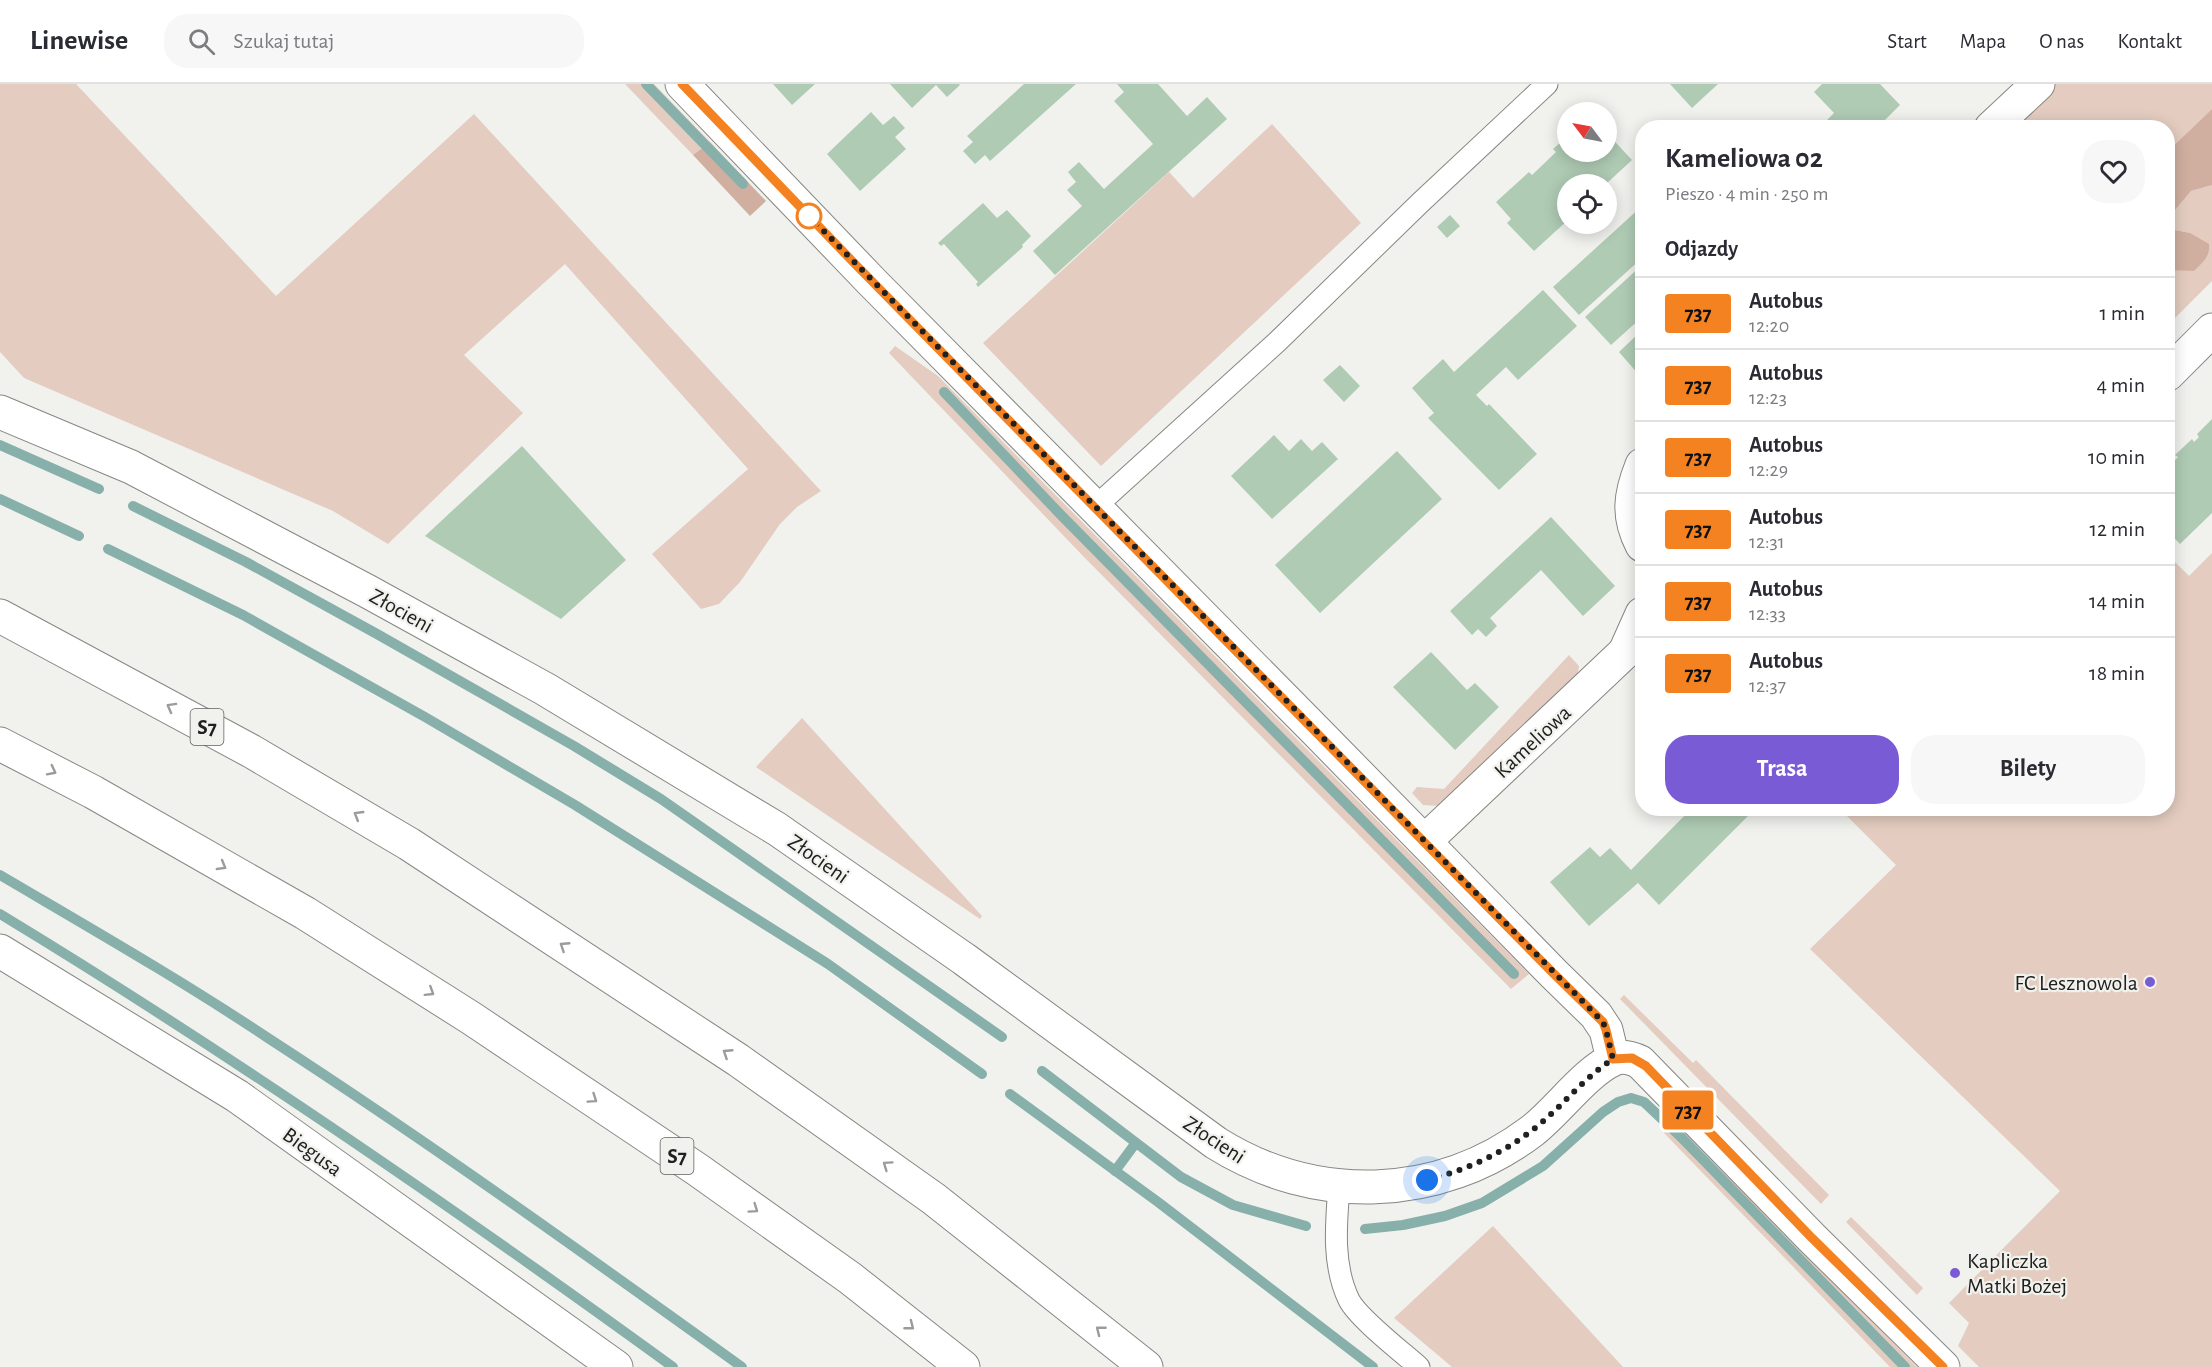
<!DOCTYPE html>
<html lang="pl">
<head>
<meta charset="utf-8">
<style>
	:root { --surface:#fff; --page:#f7f7f7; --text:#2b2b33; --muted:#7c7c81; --line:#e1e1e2; --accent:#7a5bd6 }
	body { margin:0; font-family:"Alegreya Sans",sans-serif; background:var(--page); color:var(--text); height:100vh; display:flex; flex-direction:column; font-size:22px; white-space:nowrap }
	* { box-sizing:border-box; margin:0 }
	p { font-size:20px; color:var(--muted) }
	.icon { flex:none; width:33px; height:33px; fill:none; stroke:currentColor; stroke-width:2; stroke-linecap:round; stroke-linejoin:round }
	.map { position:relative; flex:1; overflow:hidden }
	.details { position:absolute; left:1635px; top:36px; width:540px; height:696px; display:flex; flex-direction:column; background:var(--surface); border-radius:24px; box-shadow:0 3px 15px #0003 }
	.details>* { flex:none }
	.badge { padding:0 12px; border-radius:4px; font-size:21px; line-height:39px }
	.needle { width:39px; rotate:302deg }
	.controls { position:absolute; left:1557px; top:18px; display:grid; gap:12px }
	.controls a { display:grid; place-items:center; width:60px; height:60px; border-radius:50%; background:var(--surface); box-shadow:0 3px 15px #0003; font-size:30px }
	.you { position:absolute; width:30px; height:30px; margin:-15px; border:4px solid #fff; border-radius:50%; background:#1a73e8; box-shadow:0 0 0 9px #1a73e833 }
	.map>.badge { position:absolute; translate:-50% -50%; box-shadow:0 0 0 3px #fff }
	h2 { padding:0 30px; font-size:22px; line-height:54px }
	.round { display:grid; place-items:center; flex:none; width:63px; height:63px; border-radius:24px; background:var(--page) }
	.headline { display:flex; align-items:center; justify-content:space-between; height:102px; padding:0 30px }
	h1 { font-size:28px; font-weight:700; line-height:45px }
	.button { display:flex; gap:12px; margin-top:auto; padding:12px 30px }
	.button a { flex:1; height:69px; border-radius:24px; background:var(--accent); color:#fff; font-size:24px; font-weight:700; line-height:69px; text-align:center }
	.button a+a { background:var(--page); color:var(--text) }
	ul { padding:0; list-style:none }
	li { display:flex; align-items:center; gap:18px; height:72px; padding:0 30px; border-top:2px solid var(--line) }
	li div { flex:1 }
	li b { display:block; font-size:22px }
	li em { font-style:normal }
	li .badge { min-width:66px; font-weight:700; text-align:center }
	header { display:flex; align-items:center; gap:36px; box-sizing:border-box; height:84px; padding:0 30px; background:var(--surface); border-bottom:2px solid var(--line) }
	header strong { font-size:28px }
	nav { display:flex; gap:33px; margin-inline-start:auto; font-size:21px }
	.search { width:420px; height:54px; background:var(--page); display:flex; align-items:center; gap:15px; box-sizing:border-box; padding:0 21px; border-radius:24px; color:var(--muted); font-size:22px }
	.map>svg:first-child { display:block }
	.green { fill:#e4ccc0 }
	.forest { fill:#d0afa0 }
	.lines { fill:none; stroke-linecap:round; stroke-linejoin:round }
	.stream { stroke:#88b0ab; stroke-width:10 }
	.building { fill:#afcbb4 }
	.lane-casing { stroke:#868783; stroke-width:23 }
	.street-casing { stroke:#868783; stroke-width:35 }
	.secondary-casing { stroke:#868783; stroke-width:35 }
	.highway-casing { stroke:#868783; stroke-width:35 }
	.lane { stroke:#fff; stroke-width:21 }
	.street { stroke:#fff; stroke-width:33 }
	.secondary { stroke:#fff; stroke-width:33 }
	.highway { stroke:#fff; stroke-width:33 }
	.oneway { stroke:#9b9b9a }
	.line-casing { stroke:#fff; stroke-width:14 }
	.line { stroke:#f58220; stroke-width:9 }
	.walk { stroke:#20201e; stroke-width:6; stroke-dasharray:0 10.8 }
	.stop-dot { fill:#fff; stroke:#f58220; stroke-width:3 }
	.poi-dot { fill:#7a5bd6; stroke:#f1f2ee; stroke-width:2 }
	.labels { text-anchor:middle; stroke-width:4.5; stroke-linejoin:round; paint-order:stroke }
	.shield { fill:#f1f2ee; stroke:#5f5f5c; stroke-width:1.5 }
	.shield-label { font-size:21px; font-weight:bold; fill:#20201e }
	.street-label { font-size:22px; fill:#20201e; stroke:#f1f2ee }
	.poi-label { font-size:22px; fill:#20201e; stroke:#f1f2ee; text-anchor:end }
</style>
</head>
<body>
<header>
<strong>Linewise</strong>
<div class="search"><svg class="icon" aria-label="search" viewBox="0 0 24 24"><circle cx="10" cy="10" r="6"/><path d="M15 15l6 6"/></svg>Szukaj tutaj</div>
<nav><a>Start</a><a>Mapa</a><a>O nas</a><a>Kontakt</a></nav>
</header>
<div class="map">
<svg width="2212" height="1283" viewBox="0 0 2212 1283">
	<rect width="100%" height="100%" fill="#f1f2ee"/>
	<g class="green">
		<polygon points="0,0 76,0 276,212 474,30 821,407 797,423 780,440 740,498 719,520 701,525 652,470 748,385 565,180 464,271 523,329 388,460 333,427 24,294 0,268"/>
		<polygon points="625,0 654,0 710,58 693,71"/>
		<polygon points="2054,0 2212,0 2212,25 2168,67 2168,44 2007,44"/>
		<polygon points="1272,40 1361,139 1101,382 983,259 1169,88 1193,114"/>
		<polygon points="2212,101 2212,197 2168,241 2168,186 2176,186 2190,149 2175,146 2175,126 2191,107"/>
		<polygon points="895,262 938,292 1529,890 1511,905 1083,472 889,269"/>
		<polygon points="2212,469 2212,1283 1979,1283 1958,1262 1969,1239 1949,1219 2060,1107 1810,865 1896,781 1840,725 2168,724 2168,471 2189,492"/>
		<polygon points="1569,571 1579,582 1577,596 1439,722 1423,721 1412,709 1417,703 1444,705"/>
		<polygon points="802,634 982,832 980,835 756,683"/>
		<polygon points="1624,911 1693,979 1696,976 1829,1111 1821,1120 1620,915"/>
		<polygon points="1676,1038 1917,1283 1890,1283 1664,1049"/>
		<polygon points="1851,1133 1923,1204 1917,1211 1846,1138"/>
		<polygon points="1493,1142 1623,1283 1452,1283 1394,1234"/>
	</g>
	<g class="forest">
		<path d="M2212,25V101L2191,107L2175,126V146L2190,149L2209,160C2210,173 2203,178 2194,187L2168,186V67Z"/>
		<polygon points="710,58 766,117 750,132 693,71"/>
	</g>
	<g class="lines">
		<g class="stream">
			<polyline points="646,0 743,100"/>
			<polyline points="944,308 1060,430 1514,890"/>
			<polyline points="0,361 99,405"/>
			<polyline points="0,415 79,452"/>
			<polyline points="133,422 246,478 377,550 574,662 661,715 1002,953"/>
			<polyline points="108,465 243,531 425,633 575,721 828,880 982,990"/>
			<path d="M0,791C90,844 181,896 268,954C430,1059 586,1171 742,1283"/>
			<path d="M0,830C231,970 454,1124 673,1283"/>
			<polyline points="1042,987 1181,1093 1233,1121 1306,1142"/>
			<polyline points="1010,1010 1158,1118 1373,1283"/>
			<polyline points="1115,1087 1135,1060"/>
			<polyline points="1365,1145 1403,1141 1445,1132 1482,1119 1543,1082 1603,1028 1618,1018 1631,1014 1644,1018 1680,1052 1905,1283"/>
		</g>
	</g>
	<g class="building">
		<polygon points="773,0 815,0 792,21"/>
		<polygon points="890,0 959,0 960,1 947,13 936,1 912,24"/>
		<polygon points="1024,0 1076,0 990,77 985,71 975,80 963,67 973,58 967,52"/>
		<polygon points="1117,0 1158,0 1187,32 1207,13 1227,35 1055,191 1033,167 1082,122 1067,106 1076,98 1068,88 1079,78 1104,105 1153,60 1114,17 1124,8"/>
		<polygon points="1670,0 1718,0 1692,24"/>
		<polygon points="1822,0 1880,0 1900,21 1877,44 1828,44 1824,39 1834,29 1814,8"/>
		<polygon points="871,28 883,41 894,32 905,44 895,53 906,65 860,107 827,70"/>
		<polygon points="1606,48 1632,76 1606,100 1568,100 1568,124 1565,126 1568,129 1568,136 1534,167 1507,139 1511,135 1496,118 1529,88 1532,91 1556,68 1553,65 1568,52 1568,68 1606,68"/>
		<polygon points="983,119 997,134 1007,126 1031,152 1022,161 1023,163 978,203 976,200 978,198 944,160 941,162 938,159"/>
		<polygon points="1642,122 1642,174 1579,231 1553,203"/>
		<polygon points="1450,131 1460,142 1447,154 1437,143"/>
		<polygon points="1642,181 1642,233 1611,261 1585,233"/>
		<polygon points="1543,206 1577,242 1518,296 1506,283 1476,311 1487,322 1489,320 1537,370 1499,406 1428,334 1434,329 1412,304 1443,275 1454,288"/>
		<polygon points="1642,246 1642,288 1639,291 1619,268"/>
		<polygon points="1340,281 1360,302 1344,318 1323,296"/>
		<polygon points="2212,335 2212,429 2180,460 2168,447 2168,379 2170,377 2172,379 2178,373 2175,371 2192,355 2194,358 2199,353 2197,350"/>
		<polygon points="1274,351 1289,367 1301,355 1312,367 1322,358 1338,375 1272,435 1231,392"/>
		<polygon points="522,362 626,476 561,535 425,452"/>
		<polygon points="1397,367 1442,415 1320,529 1275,481"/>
		<polygon points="1551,433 1615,502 1583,532 1541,486 1490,534 1497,542 1486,553 1478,545 1472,551 1450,527"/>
		<polygon points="1431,568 1467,606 1475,599 1499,623 1455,666 1393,603"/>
		<polygon points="1692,724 1756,724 1659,821 1638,799 1589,842 1550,798 1590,763 1600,773 1610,764 1631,786"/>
	</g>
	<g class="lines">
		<g class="lane-casing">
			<g id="lane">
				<polyline points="1095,423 1277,258 1421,118 1547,0"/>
				<path d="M1339,1103C1336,1140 1332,1181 1349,1216C1358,1234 1402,1268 1419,1283"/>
			</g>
		</g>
		<g class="street-casing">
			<g id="street">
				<polyline points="682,0 872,198 1315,646 1554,890 1596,931 1606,946 1613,975"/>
				<polyline points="1991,44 2038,0"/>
				<polyline points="2168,290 2212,246"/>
				<path d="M1642,381C1630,411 1627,432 1642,461"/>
				<polyline points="1625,568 1642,530"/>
				<polyline points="1425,757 1625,568 1631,564 1642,564"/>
				<polyline points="0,867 237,1012 616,1283"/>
			</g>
		</g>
		<g class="secondary-casing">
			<path id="secondary" d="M0,328L131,383L367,507L545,605L777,745L964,875L1216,1059C1315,1121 1438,1118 1532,1047C1558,1027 1585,988 1614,975C1623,971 1632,974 1640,978L1812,1154L1943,1283"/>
		</g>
		<g class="highway-casing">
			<g id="highway">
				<polyline points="0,532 251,667 409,760 738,976 934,1115 1146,1283"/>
				<polyline points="0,660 93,708 305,829 471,934 698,1086 850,1194 963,1283"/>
			</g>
		</g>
		<use href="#lane" class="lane"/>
		<use href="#street" class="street"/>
		<use href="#secondary" class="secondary"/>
		<use href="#highway" class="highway"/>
	</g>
	<defs><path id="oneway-chevron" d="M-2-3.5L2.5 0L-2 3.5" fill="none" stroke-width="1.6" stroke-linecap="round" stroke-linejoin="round" transform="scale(1.5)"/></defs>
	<g class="oneway">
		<use href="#oneway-chevron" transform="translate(171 623) rotate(-151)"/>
		<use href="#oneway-chevron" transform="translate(52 687) rotate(27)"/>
		<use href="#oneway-chevron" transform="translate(358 731) rotate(-149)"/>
		<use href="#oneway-chevron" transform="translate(222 782) rotate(30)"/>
		<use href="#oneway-chevron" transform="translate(564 862) rotate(-147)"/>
		<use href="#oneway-chevron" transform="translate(430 908) rotate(32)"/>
		<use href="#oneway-chevron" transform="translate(727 969) rotate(-147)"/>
		<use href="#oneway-chevron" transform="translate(593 1015) rotate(34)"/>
		<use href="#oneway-chevron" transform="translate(887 1081) rotate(-145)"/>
		<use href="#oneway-chevron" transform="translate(754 1125) rotate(35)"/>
		<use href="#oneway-chevron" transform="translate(910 1242) rotate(38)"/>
		<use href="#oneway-chevron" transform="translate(1100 1246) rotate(-142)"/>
	</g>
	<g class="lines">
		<g class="line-casing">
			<polyline id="line" points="682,0 856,181 1554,890 1603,938 1606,946 1613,975 1632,974 1646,982 1812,1154 1943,1283"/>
		</g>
		<use href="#line" class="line"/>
		<path class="walk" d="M809,132L1603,938L1606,946L1613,975C1585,993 1565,1019 1540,1040C1508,1067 1467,1086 1427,1096"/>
	</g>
	<circle class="stop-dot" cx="809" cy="132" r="12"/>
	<g class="poi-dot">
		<circle cx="2150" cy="898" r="6"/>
		<circle cx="1955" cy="1189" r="6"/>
	</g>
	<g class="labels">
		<g class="shield">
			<rect x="190.5" y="625" width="33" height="36" rx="4.5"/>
			<rect x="660.5" y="1054" width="33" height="36" rx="4.5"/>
		</g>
		<g class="shield-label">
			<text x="207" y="650">S7</text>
			<text x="677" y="1079">S7</text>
		</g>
		<g class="street-label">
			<text transform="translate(402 526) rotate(29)" y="8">Złocieni</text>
			<text transform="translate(1532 657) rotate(-43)" y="8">Kameliowa</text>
			<text transform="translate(819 774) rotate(35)" y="8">Złocieni</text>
			<text transform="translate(1215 1055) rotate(33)" y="8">Złocieni</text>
			<text transform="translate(313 1067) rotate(36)" y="8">Biegusa</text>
		</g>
		<g class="poi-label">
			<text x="2138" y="906">FC Lesznowola</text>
			<text x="1967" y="1184" text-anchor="start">Kapliczka<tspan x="1967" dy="25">Matki Bożej</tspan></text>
		</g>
	</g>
</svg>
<div class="controls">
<a><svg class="needle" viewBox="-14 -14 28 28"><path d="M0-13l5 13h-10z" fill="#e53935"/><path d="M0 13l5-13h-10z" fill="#7c7c81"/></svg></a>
<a><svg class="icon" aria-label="locate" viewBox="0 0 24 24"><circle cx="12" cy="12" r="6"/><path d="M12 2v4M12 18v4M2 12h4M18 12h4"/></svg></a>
</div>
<div class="you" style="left:1427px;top:1096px"></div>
<b class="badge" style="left:1688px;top:1026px;background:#f58220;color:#111">737</b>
<section class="details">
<div class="headline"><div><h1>Kameliowa 02</h1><p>Pieszo · 4 min · 250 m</p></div><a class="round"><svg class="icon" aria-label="heart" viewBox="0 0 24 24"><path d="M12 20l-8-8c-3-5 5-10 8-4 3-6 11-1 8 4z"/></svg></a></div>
<h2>Odjazdy</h2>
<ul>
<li><span class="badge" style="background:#f58220;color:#111">737</span><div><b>Autobus</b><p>12:20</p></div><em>1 min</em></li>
<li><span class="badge" style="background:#f58220;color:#111">737</span><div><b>Autobus</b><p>12:23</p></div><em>4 min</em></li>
<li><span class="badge" style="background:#f58220;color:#111">737</span><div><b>Autobus</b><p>12:29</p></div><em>10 min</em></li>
<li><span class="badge" style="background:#f58220;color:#111">737</span><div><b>Autobus</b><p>12:31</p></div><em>12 min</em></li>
<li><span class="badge" style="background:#f58220;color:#111">737</span><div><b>Autobus</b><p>12:33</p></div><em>14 min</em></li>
<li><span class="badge" style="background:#f58220;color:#111">737</span><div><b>Autobus</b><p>12:37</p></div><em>18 min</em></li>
</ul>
<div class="button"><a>Trasa</a><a>Bilety</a></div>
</section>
</div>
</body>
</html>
